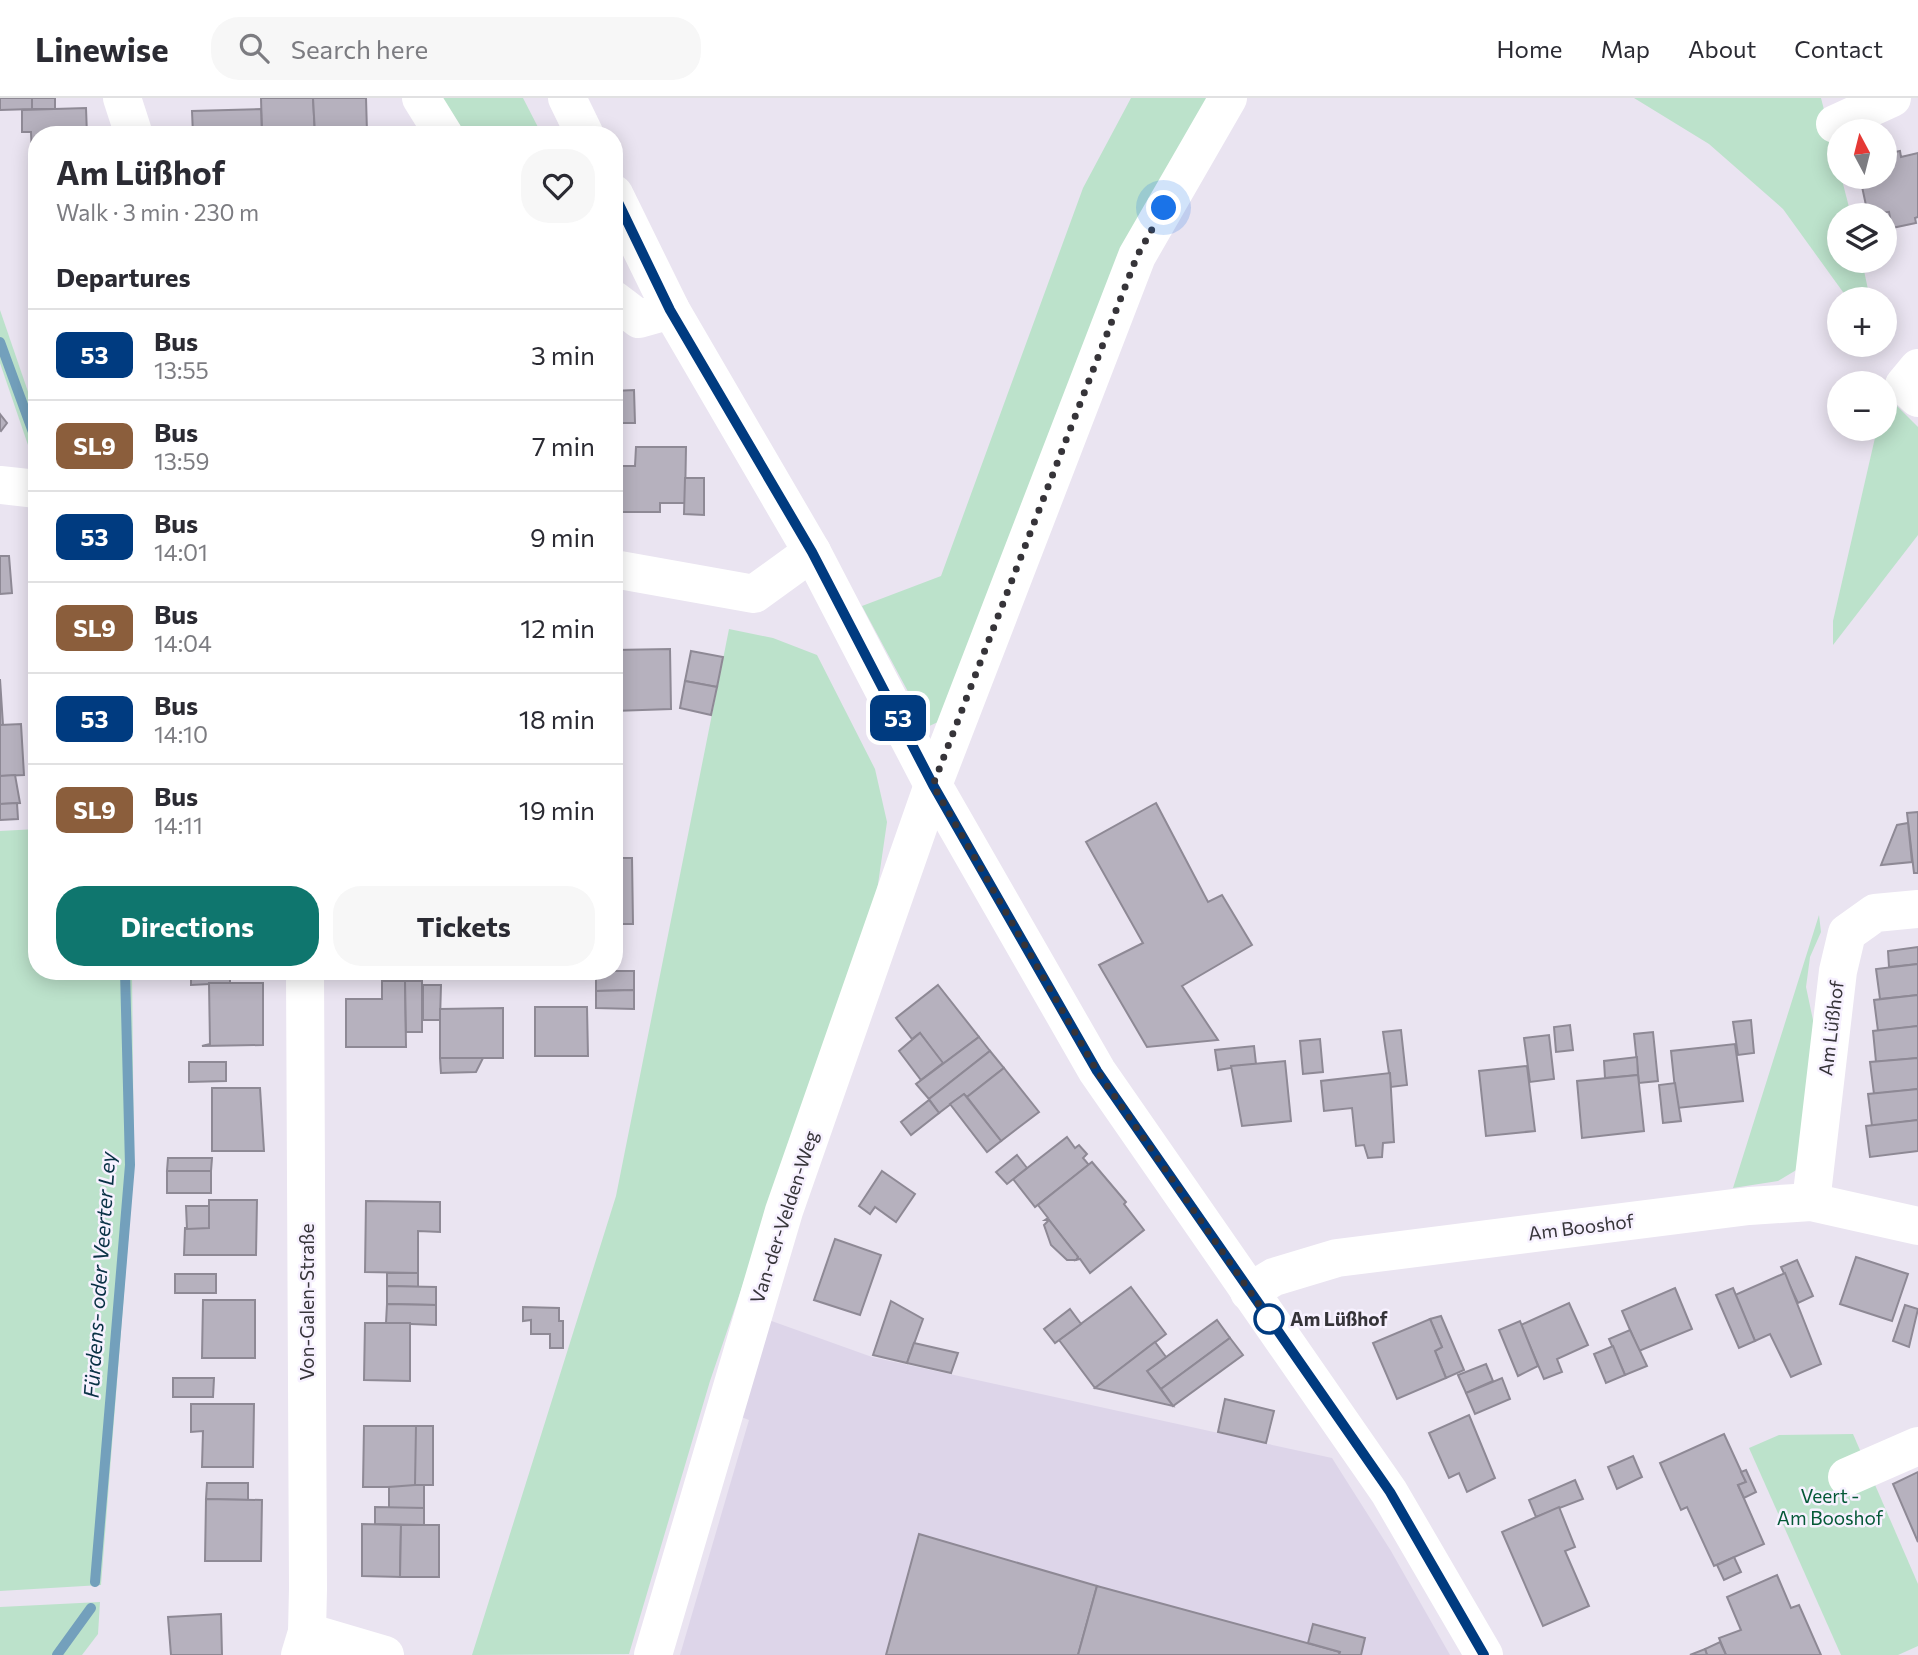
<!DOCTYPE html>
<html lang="en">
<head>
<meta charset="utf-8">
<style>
	:root { --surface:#fff; --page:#f7f7f7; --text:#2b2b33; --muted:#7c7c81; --line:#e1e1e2; --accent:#0f766e }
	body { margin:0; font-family:Commissioner,sans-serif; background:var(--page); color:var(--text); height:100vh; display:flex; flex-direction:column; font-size:26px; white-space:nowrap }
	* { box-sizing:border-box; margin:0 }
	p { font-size:23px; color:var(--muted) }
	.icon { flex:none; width:38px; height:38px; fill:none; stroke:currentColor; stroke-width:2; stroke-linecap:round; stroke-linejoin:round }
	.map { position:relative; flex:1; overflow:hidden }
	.side { position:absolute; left:28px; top:28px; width:595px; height:854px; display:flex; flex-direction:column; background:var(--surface); border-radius:28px; box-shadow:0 4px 18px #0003 }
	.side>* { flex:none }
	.badge { padding:0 14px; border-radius:10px; font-size:24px; line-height:46px }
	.needle { width:46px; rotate:353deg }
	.tools { position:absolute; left:1827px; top:21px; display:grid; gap:14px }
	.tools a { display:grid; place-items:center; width:70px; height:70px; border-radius:50%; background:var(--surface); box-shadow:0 4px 18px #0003; font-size:35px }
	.you { position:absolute; width:35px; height:35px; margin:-18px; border:5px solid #fff; border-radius:50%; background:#1a73e8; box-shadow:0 0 0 10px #1a73e833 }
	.map>.badge { position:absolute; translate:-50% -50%; box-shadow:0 0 0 4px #fff }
	h2 { padding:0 28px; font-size:26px; line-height:63px }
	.round { display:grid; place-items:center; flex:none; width:74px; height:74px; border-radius:28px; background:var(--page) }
	.head { display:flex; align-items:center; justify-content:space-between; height:119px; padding:0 28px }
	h1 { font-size:33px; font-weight:700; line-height:52px }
	.primary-button { display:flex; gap:14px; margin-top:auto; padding:14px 28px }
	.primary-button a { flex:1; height:80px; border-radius:28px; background:var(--accent); color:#fff; font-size:28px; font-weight:700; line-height:80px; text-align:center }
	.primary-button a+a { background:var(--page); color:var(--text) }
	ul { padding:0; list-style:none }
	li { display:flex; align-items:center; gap:21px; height:91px; padding:0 28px; border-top:2px solid var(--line) }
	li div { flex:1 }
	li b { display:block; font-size:26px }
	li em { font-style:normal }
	li .badge { min-width:77px; font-weight:700; text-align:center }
	header { display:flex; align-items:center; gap:42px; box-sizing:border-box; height:98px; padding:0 35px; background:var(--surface); border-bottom:2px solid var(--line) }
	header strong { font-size:33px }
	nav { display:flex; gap:38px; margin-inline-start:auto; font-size:24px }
	.search { width:490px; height:63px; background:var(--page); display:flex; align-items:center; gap:18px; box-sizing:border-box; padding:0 24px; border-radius:28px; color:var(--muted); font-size:26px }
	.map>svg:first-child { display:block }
	.built { fill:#ddd5e9 }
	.green { fill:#bce2cb }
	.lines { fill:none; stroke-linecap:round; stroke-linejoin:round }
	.stream { stroke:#73a0bc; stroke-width:10 }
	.building { fill:#b6b1be; stroke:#8e8995; stroke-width:2 }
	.minor { stroke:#fff; stroke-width:38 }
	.tertiary { stroke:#fff; stroke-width:38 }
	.line-casing { stroke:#fff; stroke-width:16 }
	.line { stroke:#003b80; stroke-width:10 }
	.walk { stroke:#363439; stroke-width:7; stroke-dasharray:0 12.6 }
	.stop-dot { fill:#fff; stroke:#003b80; stroke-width:3.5 }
	.labels { text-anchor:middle; stroke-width:5; stroke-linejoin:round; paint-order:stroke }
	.street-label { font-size:19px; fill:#363439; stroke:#f7f1ff }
	.stop-label { font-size:19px; font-weight:bold; fill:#363439; stroke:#f7f1ff; text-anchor:start }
	.park-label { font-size:19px; fill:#045937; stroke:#f7f1ff }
	.water-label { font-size:21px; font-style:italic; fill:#093145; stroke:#f7f1ff }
</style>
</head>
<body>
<header>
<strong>Linewise</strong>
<div class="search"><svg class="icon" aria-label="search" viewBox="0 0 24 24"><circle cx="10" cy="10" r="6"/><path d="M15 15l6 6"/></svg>Search here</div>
<nav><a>Home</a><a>Map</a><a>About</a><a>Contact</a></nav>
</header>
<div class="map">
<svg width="1918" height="1557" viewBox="0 0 1918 1557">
	<rect width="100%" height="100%" fill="#eae4f1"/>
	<polygon class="built" points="766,1221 872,1259 1332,1360 1391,1453 1450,1557 680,1557 749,1322 736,1317"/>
	<g class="green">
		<polygon points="437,0 523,0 542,37 461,37"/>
		<polygon points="1131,0 1213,0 947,620 927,629 862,508 941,478 1083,90"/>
		<polygon points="1634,0 1821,0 1851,117 1839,117 1839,163 1862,163 1870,201 1848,201 1783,111 1709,46"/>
		<polygon points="0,212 37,320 37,348 28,347 0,265"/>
		<polygon points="1885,296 1918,329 1918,437 1833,547 1833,523 1877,331 1885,331"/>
		<polygon points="729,531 773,540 817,557 875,671 887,724 877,793 710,1283 629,1556 472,1557 616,1098"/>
		<polygon points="37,731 37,873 132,873 134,1068 101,1487 0,1493 0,733"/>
		<polygon points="1819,817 1821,834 1810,859 1806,889 1820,955 1798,1071 1778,1083 1733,1090"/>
		<polygon points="1853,1336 1918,1486 1918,1548 1898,1557 1841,1557 1749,1350 1779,1337"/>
		<polygon points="100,1504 98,1536 82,1557 0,1557 0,1509"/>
	</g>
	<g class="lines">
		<g class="stream">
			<polyline points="0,244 37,345"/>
			<polyline points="95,1484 130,1067 125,873"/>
			<polyline points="57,1557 91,1510"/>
		</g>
	</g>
	<g class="building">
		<polygon points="0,0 32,0 32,11 0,12"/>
		<rect x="32" y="0" width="23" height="11"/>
		<polygon points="261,0 313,0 315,37 262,37"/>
		<polygon points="313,0 366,0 367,34 315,36"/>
		<polygon points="86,10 87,37 37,37 37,83 33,83 31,34 22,34 22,12"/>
		<polygon points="261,11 262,37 193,37 192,13"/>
		<polygon points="1900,53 1901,59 1918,55 1918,119 1915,120 1916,125 1892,130 1889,114 1868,117 1860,79 1885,79 1885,56"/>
		<polygon points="634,292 635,325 615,325 614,293"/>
		<polygon points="0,316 7,325 1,333 0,332"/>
		<polygon points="636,349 686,349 685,405 660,405 660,414 614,414 614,368 635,368"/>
		<polygon points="685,380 704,380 704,417 684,416"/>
		<polygon points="0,458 9,458 12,495 0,496"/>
		<polygon points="670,551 671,611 614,613 614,552"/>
		<polygon points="691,553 723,559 717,589 685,583"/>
		<polygon points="0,581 3,627 0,627"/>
		<polygon points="685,583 717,589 711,617 680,610"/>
		<polygon points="21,626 24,677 0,678 0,627"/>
		<polygon points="15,677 20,705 0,706 0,678"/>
		<polygon points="17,705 18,721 0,722 0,706"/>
		<polygon points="1156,705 1208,804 1222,797 1252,847 1182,888 1218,942 1147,949 1099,867 1143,845 1086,744"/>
		<polygon points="1918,714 1918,775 1914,775 1907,715"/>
		<polygon points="1908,725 1912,764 1881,767 1897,727"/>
		<polygon points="614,760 632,760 633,826 614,826"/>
		<polygon points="1918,849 1918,866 1889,869 1888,853"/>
		<polygon points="1918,866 1918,897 1880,901 1876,871"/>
		<polygon points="191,873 230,873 230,885 191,887"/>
		<polygon points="596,873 634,873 634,892 596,893"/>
		<polygon points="382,883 405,883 406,949 346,949 346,901 382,901"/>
		<polygon points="405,883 422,883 422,934 406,934"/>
		<polygon points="209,885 263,885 263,947 202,948 210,946"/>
		<polygon points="423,887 441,887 440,922 423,922"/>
		<polygon points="938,887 979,939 943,966 920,935 912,941 896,920"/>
		<polygon points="634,892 634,911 596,910 596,893"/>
		<polygon points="1918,897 1918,928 1878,933 1874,902"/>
		<polygon points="535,909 587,909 588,958 535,958"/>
		<polygon points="503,910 503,960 440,960 440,911"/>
		<polygon points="1751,922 1754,955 1738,957 1733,924"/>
		<polygon points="1570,927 1573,952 1556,954 1554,929"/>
		<polygon points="1918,928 1918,960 1876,964 1873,933"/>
		<polygon points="1401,932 1407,987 1391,989 1383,934"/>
		<polygon points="1653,934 1658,983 1639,985 1634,936"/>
		<polygon points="920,935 943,965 921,982 899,953"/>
		<polygon points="1549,937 1554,981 1530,984 1524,940"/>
		<polygon points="979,939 990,953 929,1001 916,986"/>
		<polygon points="1320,941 1323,974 1303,976 1300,943"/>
		<polygon points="1735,946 1743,1003 1677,1010 1671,953"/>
		<polygon points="1254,948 1256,966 1218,972 1215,952"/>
		<polygon points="990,953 1004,970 967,999 964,996 939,1015 929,1001"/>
		<polygon points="1637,959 1638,977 1605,980 1604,963"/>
		<polygon points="440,960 483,960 476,974 441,975"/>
		<polygon points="1918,960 1918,991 1874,996 1870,964"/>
		<polygon points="1285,963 1291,1023 1242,1028 1231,968"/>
		<polygon points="189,964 226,964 226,983 189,984"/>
		<polygon points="1527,968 1535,1033 1486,1038 1479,973"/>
		<polygon points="1004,970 1039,1014 1001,1043 967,999"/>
		<polygon points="1390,975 1394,1044 1383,1045 1382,1059 1368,1060 1364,1047 1356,1048 1352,1010 1324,1013 1321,983"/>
		<polygon points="1638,977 1644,1033 1582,1040 1577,983"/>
		<polygon points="1675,985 1681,1023 1663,1025 1659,987"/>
		<polygon points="212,990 260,990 264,1053 212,1053"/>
		<polygon points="1918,991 1918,1022 1872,1028 1868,996"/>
		<polygon points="964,996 1001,1043 987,1054 950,1006"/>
		<polygon points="929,1002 939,1015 911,1037 901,1024"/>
		<polygon points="1918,1022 1918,1053 1870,1059 1866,1028"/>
		<polygon points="1067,1039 1075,1050 1079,1047 1087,1056 1083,1060 1089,1067 1035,1109 1013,1081"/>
		<polygon points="1017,1057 1027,1070 1007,1086 996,1074"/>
		<polygon points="168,1060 212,1060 211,1073 167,1073"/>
		<polygon points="1092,1064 1126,1104 1124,1106 1144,1132 1090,1175 1080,1161 1076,1162 1078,1159 1049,1122 1045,1122 1048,1120 1038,1107"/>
		<rect x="167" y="1073" width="44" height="22"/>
		<polygon points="882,1073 915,1096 896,1124 875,1109 870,1116 859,1108"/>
		<polygon points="209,1102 257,1102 256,1157 184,1157 185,1130 209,1130"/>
		<polygon points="366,1103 440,1104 440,1134 418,1133 418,1175 365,1174"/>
		<polygon points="186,1108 209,1108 209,1130 187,1131"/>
		<polygon points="1049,1122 1078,1159 1076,1162 1067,1162 1051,1147 1044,1127"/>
		<polygon points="835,1141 881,1157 860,1217 814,1202"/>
		<polygon points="1856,1159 1908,1176 1892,1223 1840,1206"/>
		<polygon points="1797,1162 1813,1198 1798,1205 1781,1169"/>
		<polygon points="387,1175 418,1175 418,1189 387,1188"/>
		<polygon points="1785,1175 1821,1266 1791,1279 1770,1236 1755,1243 1735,1197"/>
		<rect x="175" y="1176" width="41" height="19"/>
		<polygon points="387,1188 436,1189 436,1207 387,1206"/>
		<polygon points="1131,1189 1166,1236 1095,1290 1059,1242"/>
		<polygon points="1675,1190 1692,1231 1639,1253 1622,1213"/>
		<polygon points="1733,1190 1755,1243 1739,1250 1716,1197"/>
		<polygon points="203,1202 255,1202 255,1260 202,1260"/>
		<polygon points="891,1203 923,1221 907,1265 873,1257"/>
		<polygon points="1569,1205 1588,1247 1557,1261 1562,1274 1544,1281 1521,1227"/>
		<polygon points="387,1206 436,1207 436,1227 386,1225"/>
		<polygon points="1905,1207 1918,1211 1909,1249 1893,1243"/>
		<polygon points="523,1209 559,1210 559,1223 563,1223 563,1250 550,1250 550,1236 531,1236 531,1222 523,1223"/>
		<polygon points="1070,1211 1081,1226 1055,1245 1044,1231"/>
		<polygon points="1441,1218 1464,1272 1446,1280 1435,1253 1442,1249 1430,1221"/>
		<polygon points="1430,1221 1442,1249 1435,1253 1446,1280 1397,1301 1373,1245"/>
		<polygon points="1217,1222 1230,1240 1161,1291 1147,1273"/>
		<polygon points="1520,1223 1538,1268 1518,1278 1499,1232"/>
		<polygon points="365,1225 410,1225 410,1283 364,1282"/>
		<polygon points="1630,1232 1647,1268 1625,1277 1609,1241"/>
		<polygon points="1230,1240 1243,1257 1173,1308 1161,1291"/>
		<polygon points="1155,1244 1166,1259 1147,1273 1173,1308 1095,1290"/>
		<polygon points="914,1245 958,1255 951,1275 907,1265"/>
		<polygon points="1613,1248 1625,1277 1606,1285 1594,1256"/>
		<polygon points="1486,1266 1493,1283 1466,1295 1458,1277"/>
		<polygon points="173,1280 214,1280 213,1299 173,1299"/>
		<polygon points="1502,1280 1510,1301 1475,1316 1466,1295"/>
		<polygon points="1225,1301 1274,1313 1266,1345 1218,1334"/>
		<polygon points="191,1306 254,1306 253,1369 202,1369 203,1333 191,1334"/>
		<polygon points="1469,1317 1495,1380 1467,1394 1459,1375 1449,1380 1429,1335"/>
		<polygon points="364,1328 416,1328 416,1389 363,1389"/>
		<polygon points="416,1328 433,1328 433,1387 415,1387"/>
		<polygon points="1724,1336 1746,1384 1738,1387 1764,1446 1714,1468 1687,1409 1681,1412 1660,1365"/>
		<polygon points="1633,1358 1642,1379 1617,1391 1608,1369"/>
		<polygon points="1746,1372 1756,1394 1744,1400 1738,1387 1746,1384 1741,1374"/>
		<polygon points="1918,1374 1918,1444 1893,1386"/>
		<polygon points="1575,1382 1583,1401 1536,1419 1529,1402"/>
		<polygon points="207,1385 248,1385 248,1402 206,1401"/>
		<polygon points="415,1387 424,1387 424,1410 389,1410 389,1389"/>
		<polygon points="206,1401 262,1402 261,1463 205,1463"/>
		<polygon points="375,1409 424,1410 424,1427 375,1426"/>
		<polygon points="1559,1409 1575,1449 1565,1453 1589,1508 1543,1528 1502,1434"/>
		<polygon points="362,1426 401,1427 400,1479 362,1478"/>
		<polygon points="401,1427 439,1427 439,1479 400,1479"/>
		<polygon points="919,1436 1097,1488 1078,1557 886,1557"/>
		<polygon points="1734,1459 1741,1474 1724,1482 1717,1467"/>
		<polygon points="1777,1477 1791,1510 1799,1507 1821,1557 1726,1557 1719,1540 1741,1532 1727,1499"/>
		<polygon points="1097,1488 1340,1554 1339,1557 1078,1557"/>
		<polygon points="221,1516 222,1557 171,1557 168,1519"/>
		<polygon points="1313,1526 1365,1540 1361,1557 1339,1557 1340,1554 1308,1545"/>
		<polygon points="1720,1544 1726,1557 1707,1557 1705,1551"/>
		<polygon points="1705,1551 1707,1557 1690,1557"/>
	</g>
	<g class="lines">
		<g class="minor">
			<polyline points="122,0 134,37"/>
			<polyline points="421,0 444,37"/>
			<polyline points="1835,26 1892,0"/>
			<polyline points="614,202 639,221 671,212"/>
			<polyline points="1918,270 1904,287 1918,300"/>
			<polyline points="0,387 37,391"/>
			<polyline points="614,471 754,496 812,454"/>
			<polyline points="1811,1104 1838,873 1847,835 1875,815 1918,811"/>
			<polyline points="1249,1194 1274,1179 1337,1160 1749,1108 1811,1104 1918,1128"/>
			<polyline points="1847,1379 1918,1348"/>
			<polyline points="307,1534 385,1557"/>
			<polyline points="300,1557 307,1534 308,1491 305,873"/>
			<polyline points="653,1557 784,1113 933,687 1137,158 1228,0"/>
		</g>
		<g class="tertiary">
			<polyline points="567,0 585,37"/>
			<polyline points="614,96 671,212 812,454 933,687 1097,973 1389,1394 1484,1557"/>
		</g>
	</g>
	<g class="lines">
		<g class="line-casing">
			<polyline id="line" points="614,96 670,212 812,454 933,687 1097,973 1390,1394 1484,1557"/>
		</g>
		<use href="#line" class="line"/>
		<polyline class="walk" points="1164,110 1137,158 933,687 1097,973 1269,1221"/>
	</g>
	<circle class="stop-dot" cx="1269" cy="1221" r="14"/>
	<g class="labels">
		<g class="street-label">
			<text transform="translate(1831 930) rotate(-83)" y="7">Am Lüßhof</text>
			<text transform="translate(784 1119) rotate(-72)" y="7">Van-der-Velden-Weg</text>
			<text transform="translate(1581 1129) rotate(-7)" y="7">Am Booshof</text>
			<text transform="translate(307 1204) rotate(-90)" y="7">Von-Galen-Straße</text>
		</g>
		<g class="stop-label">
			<text x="1290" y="1228">Am Lüßhof</text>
		</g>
		<g class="park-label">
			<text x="1830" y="1405">Veert -<tspan x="1830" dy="22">Am Booshof</tspan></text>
		</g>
		<g class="water-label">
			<text transform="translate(100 1177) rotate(-86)" y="7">Fürdens- oder Veerter Ley</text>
		</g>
	</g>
</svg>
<div class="tools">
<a><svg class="needle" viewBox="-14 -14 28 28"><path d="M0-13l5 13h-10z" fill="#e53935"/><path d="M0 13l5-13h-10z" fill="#7c7c81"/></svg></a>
<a><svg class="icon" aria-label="layers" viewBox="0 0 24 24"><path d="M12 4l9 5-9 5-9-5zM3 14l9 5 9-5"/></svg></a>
<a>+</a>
<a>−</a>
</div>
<div class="you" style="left:1164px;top:110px"></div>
<b class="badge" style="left:898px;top:620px;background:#003b80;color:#fff">53</b>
<section class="side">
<div class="head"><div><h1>Am Lüßhof</h1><p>Walk · 3 min · 230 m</p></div><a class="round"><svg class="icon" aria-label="heart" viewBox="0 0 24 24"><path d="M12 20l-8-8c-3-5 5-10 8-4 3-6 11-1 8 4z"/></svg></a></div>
<h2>Departures</h2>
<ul>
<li><span class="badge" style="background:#003b80;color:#fff">53</span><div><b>Bus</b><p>13:55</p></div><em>3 min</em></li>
<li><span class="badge" style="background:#8b5e3c;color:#fff">SL9</span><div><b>Bus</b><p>13:59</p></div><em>7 min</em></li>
<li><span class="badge" style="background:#003b80;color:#fff">53</span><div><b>Bus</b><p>14:01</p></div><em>9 min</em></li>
<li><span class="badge" style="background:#8b5e3c;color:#fff">SL9</span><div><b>Bus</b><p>14:04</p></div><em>12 min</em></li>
<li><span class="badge" style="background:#003b80;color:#fff">53</span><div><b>Bus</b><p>14:10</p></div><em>18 min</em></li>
<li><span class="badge" style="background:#8b5e3c;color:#fff">SL9</span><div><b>Bus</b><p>14:11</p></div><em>19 min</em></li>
</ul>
<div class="primary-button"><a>Directions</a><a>Tickets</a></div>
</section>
</div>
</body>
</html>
